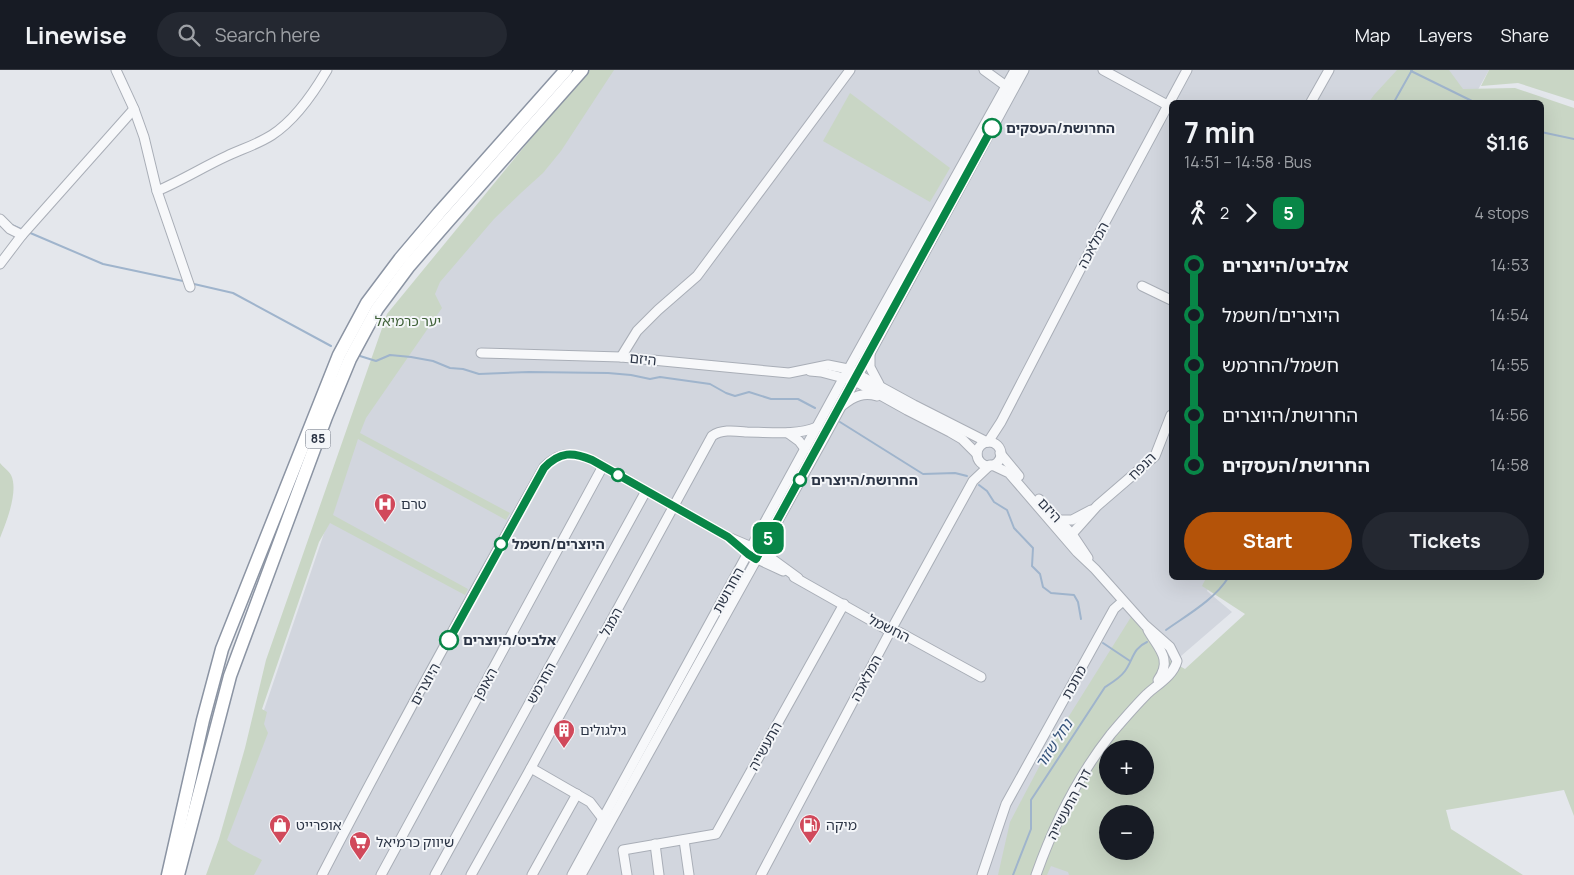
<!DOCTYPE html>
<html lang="en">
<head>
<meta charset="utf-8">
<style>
	:root { --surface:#171b24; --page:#242831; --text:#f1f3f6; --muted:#9ea1a6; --line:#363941; --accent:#b45309 }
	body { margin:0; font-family:Manrope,"Noto Sans Hebrew",sans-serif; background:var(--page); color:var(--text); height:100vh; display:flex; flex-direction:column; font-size:19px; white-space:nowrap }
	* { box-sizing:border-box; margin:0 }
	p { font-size:16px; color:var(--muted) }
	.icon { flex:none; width:28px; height:28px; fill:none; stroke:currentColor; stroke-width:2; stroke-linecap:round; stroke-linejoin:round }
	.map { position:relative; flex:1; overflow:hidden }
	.side { position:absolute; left:1169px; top:30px; width:375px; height:480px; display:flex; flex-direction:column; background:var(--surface); border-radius:8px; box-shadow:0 5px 20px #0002 }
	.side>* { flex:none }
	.badge { padding:0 10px; border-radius:8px; font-size:18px; line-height:32px }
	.controls { position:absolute; left:1099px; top:670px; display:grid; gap:10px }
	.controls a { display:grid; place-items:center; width:55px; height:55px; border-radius:50%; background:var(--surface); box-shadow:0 5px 20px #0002; font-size:25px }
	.map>.badge { position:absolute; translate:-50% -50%; box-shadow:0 0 0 2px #fff }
	.legs { display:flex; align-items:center; gap:8px; height:55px; padding:0 15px; font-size:16px }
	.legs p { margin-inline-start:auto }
	.overview { display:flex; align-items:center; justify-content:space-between; height:85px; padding:0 15px }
	h1 { font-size:28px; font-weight:700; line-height:38px }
	.cta { display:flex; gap:10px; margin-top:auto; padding:10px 15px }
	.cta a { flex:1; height:58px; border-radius:30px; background:var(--accent); color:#fff; font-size:20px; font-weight:700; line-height:58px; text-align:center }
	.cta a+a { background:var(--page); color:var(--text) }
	ul { padding:0 15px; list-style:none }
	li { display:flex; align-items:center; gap:18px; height:50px; font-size:19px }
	li i { display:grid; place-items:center; width:8px; height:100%; margin:0 6px; background:currentColor }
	li i::after { content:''; width:12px; height:12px; margin:-6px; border:4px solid; border-radius:50%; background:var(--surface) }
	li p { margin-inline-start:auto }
	li:first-child i { background:linear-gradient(#0000 50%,currentColor 0) }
	li:last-child i { background:linear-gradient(currentColor 50%,#0000 0) }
	header { display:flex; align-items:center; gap:30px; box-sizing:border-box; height:70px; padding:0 25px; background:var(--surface); border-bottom:1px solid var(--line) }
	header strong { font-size:24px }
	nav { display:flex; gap:28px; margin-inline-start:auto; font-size:18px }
	.search { width:350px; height:45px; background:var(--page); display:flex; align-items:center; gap:12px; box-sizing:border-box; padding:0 18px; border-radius:28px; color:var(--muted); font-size:19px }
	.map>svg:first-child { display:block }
	.built { fill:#d2d6de }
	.green { fill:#c9d6c5; fill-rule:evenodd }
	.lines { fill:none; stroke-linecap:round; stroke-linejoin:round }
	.stream { stroke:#9fb4cc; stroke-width:2 }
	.minor-casing { stroke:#a9aeb7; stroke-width:11 }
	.highway-casing { stroke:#8b94a3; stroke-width:15 }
	.minor { stroke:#f7f8fa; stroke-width:9 }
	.highway { stroke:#fff; stroke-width:12 }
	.line-1-casing { stroke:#fff; stroke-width:11 }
	.line-1 { stroke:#088647; stroke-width:8 }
	.stop-1-dot { fill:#fff; stroke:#088647; stroke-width:2.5 }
	.labels { text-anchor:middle; stroke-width:4; stroke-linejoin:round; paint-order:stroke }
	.shield { fill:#f4f6f9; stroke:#676e7b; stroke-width:1 }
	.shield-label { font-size:12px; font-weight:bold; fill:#2b3445 }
	.stop-label { font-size:14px; font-weight:bold; fill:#2b3445; stroke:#f4f6f9; text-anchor:start }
	.street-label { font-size:14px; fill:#2b3445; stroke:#f4f6f9 }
	.park-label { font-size:14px; fill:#3f6138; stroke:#f4f6f9 }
	.poi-label { font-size:14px; fill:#2b3445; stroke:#f4f6f9; text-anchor:start }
	.water-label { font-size:15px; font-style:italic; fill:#34527a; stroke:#f4f6f9 }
</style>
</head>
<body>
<header>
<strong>Linewise</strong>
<div class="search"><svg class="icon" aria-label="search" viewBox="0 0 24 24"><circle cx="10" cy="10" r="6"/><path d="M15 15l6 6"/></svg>Search here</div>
<nav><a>Map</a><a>Layers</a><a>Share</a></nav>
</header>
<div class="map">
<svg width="1574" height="805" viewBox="0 0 1574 805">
	<rect width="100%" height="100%" fill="#e4e7ec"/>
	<polygon class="built" points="605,0 1489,0 1471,32 1171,32 1171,508 1212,508 1207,521 1232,542 1181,586 1141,679 1108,679 1108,744 1086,805 208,805 391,266"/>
	<g class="green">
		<polygon points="587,0 614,0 561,81 543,103 522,122 494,149 440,212 435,224 442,238 366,348 360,363 510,443 506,450 358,369 333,445 468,519 465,525 330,453 319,472 262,639 267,642 264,654 268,663 227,770 233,775 262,790 254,805 206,805 219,769 245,678 266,590 387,244"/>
		<path d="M1397,0H1449L1463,19L1515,18L1574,38V746L1564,720L1446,740L1451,759L1523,805H1069L1068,802L1051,796L1047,805H998L1010,752L1049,678L1131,547L1169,590L1185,599L1245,544L1202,516L1206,508H1541V32H1369L1374,25ZM1108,679H1145V716H1108ZM1108,744H1145V781H1108Z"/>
		<polygon points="1489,0 1574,0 1574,31 1518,13 1481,16"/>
		<polygon points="850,23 950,98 930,132 823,71"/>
		<path d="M0,393C3,397 9,401 11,405C19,421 6,453 0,468Z"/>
	</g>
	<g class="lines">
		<g class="stream">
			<polyline points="1411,1 1474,32"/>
			<polyline points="1394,32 1412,0"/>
			<polyline points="1541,62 1574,69"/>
			<polyline points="12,155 23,160"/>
			<polyline points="28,162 103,194 183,211"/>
			<polyline points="194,214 233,223 331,276"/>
			<polyline points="360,286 376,291 390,285 411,287 433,291 450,298 463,299 479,304 529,302 608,303 631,305 650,309 660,307 710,314 726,323 735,326 749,322 771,329 798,329 815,338"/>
			<polyline points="840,352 923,404 955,403 967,406"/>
			<polyline points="979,415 987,421 994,432 1007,440 1014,458 1033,478 1032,496 1040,504 1043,517 1051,523 1074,525 1078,532 1081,549"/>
			<path d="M1166,560C1187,545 1214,530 1228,508"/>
			<polyline points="1103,573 1130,591"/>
			<path d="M1013,805L1031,759V730L1105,617C1113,612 1120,608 1125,601C1133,590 1133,578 1147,572"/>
		</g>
		<g class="minor-casing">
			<g id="minor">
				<polyline points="116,0 134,39 144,67 157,121 190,217"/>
				<polyline points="984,0 1006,16"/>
				<polyline points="1103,0 1171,37"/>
				<polyline points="1311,32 1329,0"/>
				<path d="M157,121C181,111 203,97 227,86C242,79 258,74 272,65C295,50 313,24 327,0"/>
				<polyline points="0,149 10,159 22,165"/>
				<polyline points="0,194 22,165 134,39"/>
				<polyline points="1142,216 1171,230"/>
				<polyline points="481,283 621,287 789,303 828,295 848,299 914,335 987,372"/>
				<polyline points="870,284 870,297 879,314"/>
				<polyline points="621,287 637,261 658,240 697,206 850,0"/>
				<polyline points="810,301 821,302 855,311 907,340 950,362 962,369 977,384"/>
				<path d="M843,335C854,326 864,322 877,326"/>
				<polyline points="788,363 799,371 805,379"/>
				<polyline points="988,372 1001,352 1096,169 1187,0"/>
				<circle cx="989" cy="384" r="12"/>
				<polyline points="1000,383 1019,406"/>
				<path d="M992,395L1009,403L1077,482L1095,499L1145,555L1170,577L1177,591C1173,606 1158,614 1147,624C1134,637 1123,650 1111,664C1078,706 1054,754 1036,805"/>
				<polyline points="1039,429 1072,464 1088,488"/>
				<polyline points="1059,450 1072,450 1091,440"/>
				<polyline points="1065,467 1072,464 1097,436 1155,386 1171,345"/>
				<polyline points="751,486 783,501"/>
				<polyline points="794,507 886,559 899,562 981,607"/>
				<path d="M1148,560C1158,578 1173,589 1158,610"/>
				<polyline points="531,698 590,732 603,749"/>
				<polyline points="684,770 689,805"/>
				<polyline points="655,774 659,805"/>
				<path d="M322,805C393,668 468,532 544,397C560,381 573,382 592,390L728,467L761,481L798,508"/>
				<polyline points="381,805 603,396"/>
				<polyline points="435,805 646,421"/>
				<path d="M471,805L527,705L712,366C722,359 735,361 747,362C770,362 795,366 817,357"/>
				<polyline points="532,805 577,724"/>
				<polyline points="572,805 843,309 1015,0"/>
				<polyline points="581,805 824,368 1024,0"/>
				<polyline points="627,805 623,780 716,764 844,534"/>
				<polyline points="761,805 891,560 973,411 990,395"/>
				<polyline points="982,805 1006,734 1114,539 1123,531"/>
			</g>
		</g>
		<g class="highway-casing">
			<g id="highway">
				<polyline points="168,805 203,650 222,579 339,285 367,233 400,189 439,143 566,0"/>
				<polyline points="178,805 230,606 326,347 350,289 377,239 409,196 448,151 582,0"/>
			</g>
		</g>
		<use href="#minor" class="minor"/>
		<use href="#highway" class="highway"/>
	</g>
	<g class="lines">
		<g class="line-1-casing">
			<path id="line-1" d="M449,570L544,398C560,381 573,382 592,390L728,467L748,484L756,489L992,58"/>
		</g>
		<use href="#line-1" class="line-1"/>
	</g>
	<defs>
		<g id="hospital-pin" transform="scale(1.125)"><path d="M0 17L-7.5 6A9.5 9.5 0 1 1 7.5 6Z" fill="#d1495b" stroke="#f4f6f9"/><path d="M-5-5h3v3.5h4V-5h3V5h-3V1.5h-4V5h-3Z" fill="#fff"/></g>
		<g id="building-pin" transform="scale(1.125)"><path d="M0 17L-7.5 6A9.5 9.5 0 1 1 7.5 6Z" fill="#d1495b" stroke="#f4f6f9"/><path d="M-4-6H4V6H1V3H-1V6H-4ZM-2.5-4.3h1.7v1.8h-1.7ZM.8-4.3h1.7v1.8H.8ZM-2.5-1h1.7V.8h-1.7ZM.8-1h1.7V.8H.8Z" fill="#fff"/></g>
		<g id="shop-pin" transform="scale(1.125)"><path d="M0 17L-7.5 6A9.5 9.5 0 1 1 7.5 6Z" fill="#d1495b" stroke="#f4f6f9"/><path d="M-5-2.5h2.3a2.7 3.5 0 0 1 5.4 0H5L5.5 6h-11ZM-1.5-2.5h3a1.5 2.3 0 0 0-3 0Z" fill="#fff"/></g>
		<g id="fuel-pin" transform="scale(1.125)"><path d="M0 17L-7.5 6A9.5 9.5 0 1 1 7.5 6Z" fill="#d1495b" stroke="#f4f6f9"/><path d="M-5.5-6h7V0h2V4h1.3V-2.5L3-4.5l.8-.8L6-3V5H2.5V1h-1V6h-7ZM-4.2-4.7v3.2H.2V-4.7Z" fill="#fff"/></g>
		<g id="supermarket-pin" transform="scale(1.125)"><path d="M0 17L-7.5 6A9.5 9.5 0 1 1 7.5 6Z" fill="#d1495b" stroke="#f4f6f9"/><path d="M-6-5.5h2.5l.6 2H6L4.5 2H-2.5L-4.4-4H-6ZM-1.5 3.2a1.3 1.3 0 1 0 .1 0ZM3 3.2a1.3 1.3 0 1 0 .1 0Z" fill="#fff"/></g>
	</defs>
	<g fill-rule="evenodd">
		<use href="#hospital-pin" x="385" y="434"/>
		<use href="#building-pin" x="564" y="660"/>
		<use href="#shop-pin" x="280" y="755"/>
		<use href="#fuel-pin" x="810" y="755"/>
		<use href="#supermarket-pin" x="360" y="772"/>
	</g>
	<g class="stop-1-dot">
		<circle cx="992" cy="58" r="9"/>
		<circle cx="618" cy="405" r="6"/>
		<circle cx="800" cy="410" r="6"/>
		<circle cx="501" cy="474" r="6"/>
		<circle cx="449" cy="570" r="9"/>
	</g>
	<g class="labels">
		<rect class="shield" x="305.5" y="359.5" width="25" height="19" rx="4"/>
		<g class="shield-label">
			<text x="318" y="373">85</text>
		</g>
		<g class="stop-label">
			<text x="1006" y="63">החרושת/העסקים</text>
			<text x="811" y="415">החרושת/היוצרים</text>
			<text x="512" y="479">היוצרים/חשמל</text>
			<text x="463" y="575">אלביט/היוצרים</text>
		</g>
		<g class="street-label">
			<text transform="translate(1093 175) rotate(-62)" y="5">המלאכה</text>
			<text transform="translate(643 289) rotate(6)" y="5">היזם</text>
			<text transform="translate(1142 396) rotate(-45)" y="5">הנפח</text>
			<text transform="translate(1050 440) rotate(47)" y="5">היזם</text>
			<text transform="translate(728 520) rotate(-61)" y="5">החרושת</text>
			<text transform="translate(611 552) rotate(-61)" y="5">המגל</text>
			<text transform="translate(889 558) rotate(26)" y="5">החשמל</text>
			<text transform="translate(866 608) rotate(-62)" y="5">המלאכה</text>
			<text transform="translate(1074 612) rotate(-61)" y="5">מתכת</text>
			<text transform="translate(541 613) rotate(-61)" y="5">החרמש</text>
			<text transform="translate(425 614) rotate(-61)" y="5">היוצרים</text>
			<text transform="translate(485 614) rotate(-61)" y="5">האופן</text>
			<text transform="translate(765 676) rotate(-61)" y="5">התעשייה</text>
			<text transform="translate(1069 734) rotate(-62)" y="5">דרך התעשייה</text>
		</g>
		<g class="park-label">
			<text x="408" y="256">יער כרמיאל</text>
		</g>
		<g class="poi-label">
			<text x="401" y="439">טרם</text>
			<text x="580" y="665">גילגולים</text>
			<text x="296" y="760">אופרייט</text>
			<text x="826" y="760">מיקה</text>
			<text x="376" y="777">שיווק כרמיאל</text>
		</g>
		<g class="water-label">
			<text transform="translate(1054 674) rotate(-57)" y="5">נחל שזור</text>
		</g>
	</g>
</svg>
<div class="controls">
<a>+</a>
<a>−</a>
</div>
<b class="badge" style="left:768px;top:468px;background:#088647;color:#fff">5</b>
<section class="side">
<div class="overview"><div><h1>7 min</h1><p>14:51 – 14:58 · Bus</p></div><b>$1.16</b></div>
<div class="legs"><svg class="icon" aria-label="walk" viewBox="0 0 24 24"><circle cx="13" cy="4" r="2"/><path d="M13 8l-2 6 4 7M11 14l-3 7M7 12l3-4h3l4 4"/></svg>2<svg class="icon" aria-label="forward" viewBox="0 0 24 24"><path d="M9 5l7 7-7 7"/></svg><b class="badge" style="background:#088647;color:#fff">5</b><p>4 stops</p></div>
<ul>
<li><i style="color:#088647"></i><b>אלביט/היוצרים</b><p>14:53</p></li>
<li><i style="color:#088647"></i><span>היוצרים/חשמל</span><p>14:54</p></li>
<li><i style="color:#088647"></i><span>חשמל/החרמש</span><p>14:55</p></li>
<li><i style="color:#088647"></i><span>החרושת/היוצרים</span><p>14:56</p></li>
<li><i style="color:#088647"></i><b>החרושת/העסקים</b><p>14:58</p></li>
</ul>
<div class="cta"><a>Start</a><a>Tickets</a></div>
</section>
</div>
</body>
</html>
